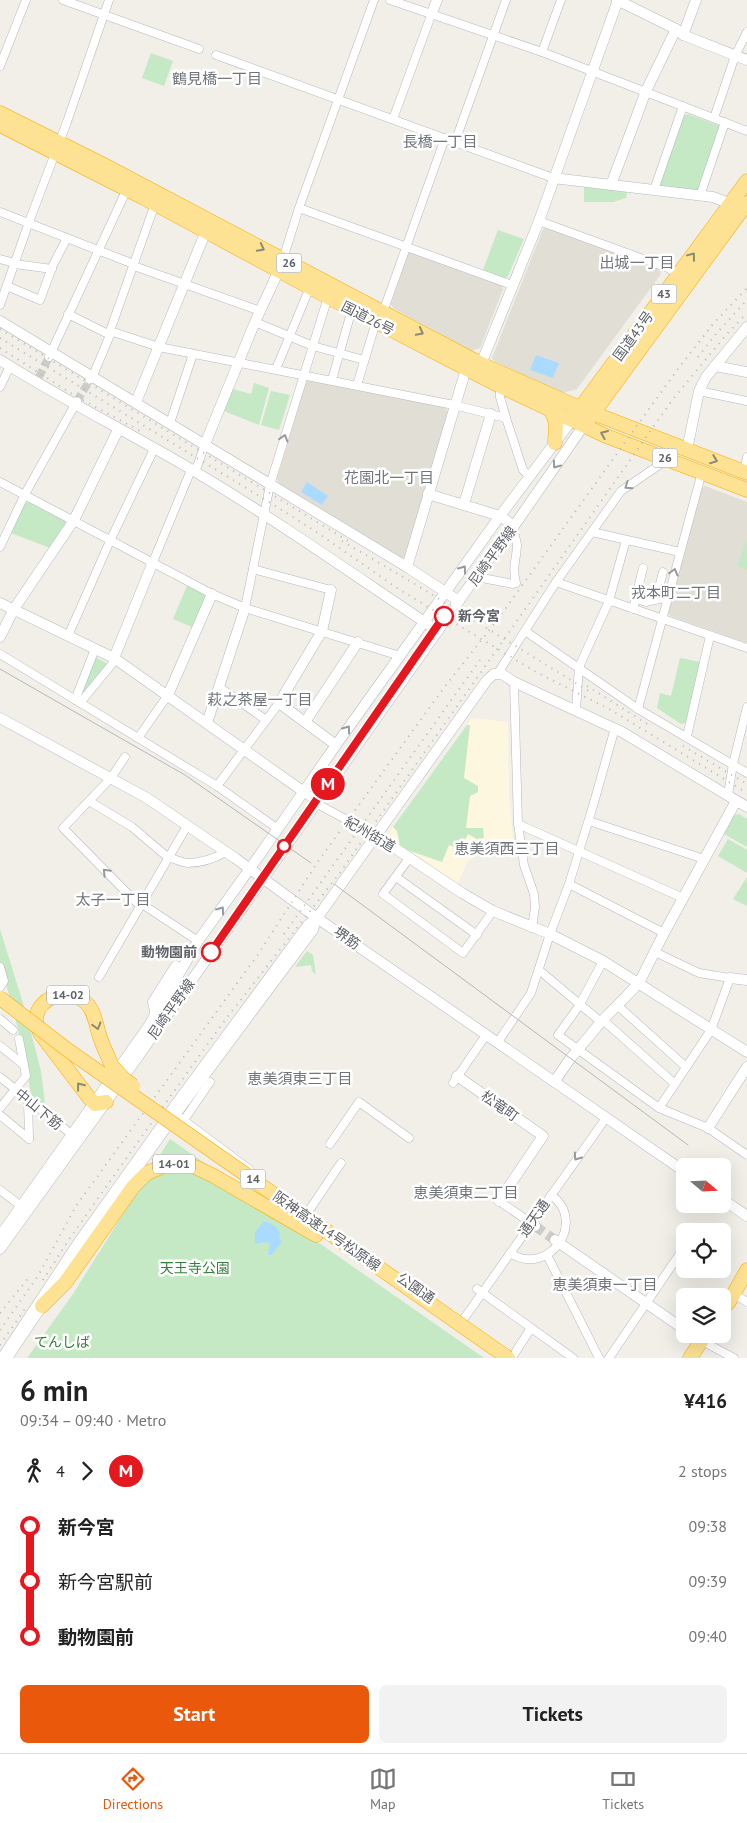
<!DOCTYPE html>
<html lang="en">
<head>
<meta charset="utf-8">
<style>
	:root { --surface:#fff; --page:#f2f2f2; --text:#222; --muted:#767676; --line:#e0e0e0; --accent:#ea580c }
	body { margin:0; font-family:"PT Sans","Noto Sans JP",sans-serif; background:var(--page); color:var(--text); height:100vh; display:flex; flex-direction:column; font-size:19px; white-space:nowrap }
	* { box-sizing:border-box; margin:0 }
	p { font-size:16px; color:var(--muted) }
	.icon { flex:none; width:28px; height:28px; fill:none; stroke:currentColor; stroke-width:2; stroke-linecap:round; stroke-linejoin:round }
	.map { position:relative; height:1358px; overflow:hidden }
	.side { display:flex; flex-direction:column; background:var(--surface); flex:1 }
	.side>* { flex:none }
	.badge { padding:0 10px; border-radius:16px; font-size:18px; line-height:32px }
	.needle { width:32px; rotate:109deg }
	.fabs { position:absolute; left:676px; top:1158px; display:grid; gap:10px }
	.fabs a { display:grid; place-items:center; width:55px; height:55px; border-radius:8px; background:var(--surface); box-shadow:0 5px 20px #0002; font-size:25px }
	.map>.badge { position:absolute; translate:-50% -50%; box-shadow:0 0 0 2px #fff }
	.legs { display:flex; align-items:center; gap:8px; height:55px; padding:0 20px; font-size:16px }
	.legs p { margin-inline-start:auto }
	.headline { display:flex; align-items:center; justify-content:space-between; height:85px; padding:0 20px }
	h1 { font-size:28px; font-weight:700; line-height:38px }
	.action { display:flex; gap:10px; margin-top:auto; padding:10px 20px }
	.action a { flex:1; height:58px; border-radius:8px; background:var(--accent); color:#fff; font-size:20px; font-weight:700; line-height:58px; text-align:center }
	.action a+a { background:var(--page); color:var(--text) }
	ul { padding:0 20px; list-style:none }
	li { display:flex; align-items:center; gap:18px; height:55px; font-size:19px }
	li i { display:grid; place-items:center; width:8px; height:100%; margin:0 6px; background:currentColor }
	li i::after { content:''; width:12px; height:12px; margin:-6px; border:4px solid; border-radius:50%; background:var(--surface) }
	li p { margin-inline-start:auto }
	li:first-child i { background:linear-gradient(#0000 50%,currentColor 0) }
	li:last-child i { background:linear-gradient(currentColor 50%,#0000 0) }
	.menu { display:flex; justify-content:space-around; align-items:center; height:70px; border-top:1px solid var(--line); background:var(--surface); font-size:14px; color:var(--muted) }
	.menu a { display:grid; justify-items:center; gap:2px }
	.menu .selected { color:var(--accent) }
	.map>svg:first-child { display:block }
	.commercial { fill:#fef7e0 }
	.education { fill:#e1ded6 }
	.green { fill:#c5e8c5 }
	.water { fill:#aadaff }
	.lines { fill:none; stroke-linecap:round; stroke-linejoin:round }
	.street-tunnel { stroke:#ccccc8; stroke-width:8; stroke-dasharray:8 4; stroke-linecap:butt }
	.secondary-tunnel { stroke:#ccccc8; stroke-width:10; stroke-dasharray:10 5; stroke-linecap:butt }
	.street-casing { stroke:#b5b8bc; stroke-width:9 }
	.secondary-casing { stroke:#b6babf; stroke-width:11 }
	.highway-casing { stroke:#f9ab00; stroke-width:15 }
	.street { stroke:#fff; stroke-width:8 }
	.secondary { stroke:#fff; stroke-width:10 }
	.highway { stroke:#fde293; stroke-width:14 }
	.tram { stroke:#b6b7b8; stroke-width:1 }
	.rail { stroke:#b6b7b8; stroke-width:2; stroke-dasharray:1 6; stroke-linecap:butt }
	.highway-bridge-casing { stroke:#f9ab00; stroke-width:15; stroke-linecap:butt }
	.highway-bridge { stroke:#fde293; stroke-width:14 }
	.oneway { stroke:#8e8975 }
	.oneway2 { stroke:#979a9d }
	.line-1-casing { stroke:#fff; stroke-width:11 }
	.line-1 { stroke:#e5171f; stroke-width:8 }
	.stop-1-dot { fill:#fff; stroke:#e5171f; stroke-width:2.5 }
	.labels { text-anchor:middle; stroke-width:5; stroke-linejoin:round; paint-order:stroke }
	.shield { fill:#fff; stroke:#8f9295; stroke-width:1 }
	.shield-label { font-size:12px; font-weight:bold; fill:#5f6368 }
	.street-label { font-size:14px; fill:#5f6368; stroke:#fff }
	.stop-label { font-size:14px; font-weight:bold; fill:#5f6368; stroke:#fff; text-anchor:start }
	.park-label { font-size:14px; fill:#348238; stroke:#fff }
	.neighbourhood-label { font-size:15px; fill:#70757a; stroke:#fff }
</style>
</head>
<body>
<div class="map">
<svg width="747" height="1358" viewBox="0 0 747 1358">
	<rect width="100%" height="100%" fill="#f1efe8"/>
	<polygon class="commercial" points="472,718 508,722 509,795 514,848 485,850 467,862 457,885 410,851 388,839 387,835"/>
	<g class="education">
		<polygon points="548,227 660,268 661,274 577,389 562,393 494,361 492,358 543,229"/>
		<polygon points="412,252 502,285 503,289 480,348 472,351 393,308 391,304 408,254"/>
		<polygon points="310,380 446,408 448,412 405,557 401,558 280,484 277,479 306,382"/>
		<polygon points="705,486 747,502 747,643 670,616 668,612 701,489"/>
	</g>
	<g class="green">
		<polygon points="151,53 173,61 164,86 142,78"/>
		<polygon points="688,114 720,126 699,190 696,191 661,188 659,184 684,116"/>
		<polygon points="584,187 627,192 626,198 613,202 584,202"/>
		<polygon points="498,230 524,239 508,276 505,278 483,270"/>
		<polygon points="254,383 269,388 259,425 224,411 233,389 251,394"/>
		<polygon points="271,391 290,395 279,430 261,425"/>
		<polygon points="29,502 65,521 66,525 50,548 11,533 25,503"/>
		<polygon points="747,539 747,570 737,566"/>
		<polygon points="187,586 204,594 205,598 192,627 173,619"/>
		<polygon points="95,657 108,664 82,694"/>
		<polygon points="680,658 700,662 686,723 681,724 657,708 660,693 671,696"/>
		<polygon points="467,725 470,725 464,778 478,786 478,792 470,796 466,828 483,828 484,838 477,839 468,834 466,838 455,847 449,845 442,862 410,851 400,846 397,831 393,827"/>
		<polygon points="739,814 747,819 747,847 724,834 734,815"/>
		<polygon points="728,839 747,850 747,873 718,856"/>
		<polygon points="747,877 747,906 733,899"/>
		<polygon points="0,929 26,1013 41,1071 46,1111 32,1099 22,1044 0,961"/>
		<polygon points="307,951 313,955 316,975 312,971 311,965 295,967"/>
		<polygon points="170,1139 484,1358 27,1358 73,1294"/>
	</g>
	<g class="water">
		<polygon points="536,355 559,363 553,378 530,370"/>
		<polygon points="307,482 328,496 322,505 301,492"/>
		<polygon points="263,1222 267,1222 276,1227 280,1233 279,1237 282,1242 271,1255 268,1255 270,1243 265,1242 255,1244 255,1232"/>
	</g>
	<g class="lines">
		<g class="street-tunnel">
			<polyline points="39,377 49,357"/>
			<polyline points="77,401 90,380"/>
		</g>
		<polyline class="secondary-tunnel" points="535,1226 555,1240"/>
		<g class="street-casing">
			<g id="street">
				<polyline points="63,0 199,49"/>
				<polyline points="390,0 542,52 747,131"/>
				<polyline points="542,52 561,0"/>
				<polyline points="216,55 553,178"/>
				<polyline points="0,66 26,0"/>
				<polyline points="714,118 735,56 747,32"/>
				<polyline points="393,119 432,13"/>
				<polyline points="455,142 506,0"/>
				<polyline points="654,190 683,106"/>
				<polyline points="700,196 725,122"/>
				<polyline points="299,208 512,285"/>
				<polyline points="0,212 131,263 134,266 260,311"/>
				<polyline points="539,221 668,268 680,275"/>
				<polyline points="0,259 15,263"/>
				<polyline points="283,259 299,208 374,0"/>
				<polyline points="15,264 52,269"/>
				<polyline points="7,286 40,300 53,265 67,238"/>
				<polyline points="0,305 29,222 67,122 109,0"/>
				<polyline points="383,312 445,138"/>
				<polyline points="68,314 110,335"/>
				<polyline points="255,322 313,346 364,360"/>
				<polyline points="110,331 159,347 454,405 506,418"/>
				<polyline points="49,357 127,189"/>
				<polyline points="276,369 310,287"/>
				<polyline points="90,380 92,378 110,335 110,331 155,204"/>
				<polyline points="332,380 352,309"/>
				<polyline points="357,385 376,322"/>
				<polyline points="500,386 500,397 506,418 523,470 530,477"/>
				<polyline points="0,387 10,366"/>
				<polyline points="699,391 747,401"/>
				<polyline points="170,423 193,354"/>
				<polyline points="744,471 747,457"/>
				<polyline points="0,482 212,594 245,608 400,656"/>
				<polyline points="592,532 680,552"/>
				<polyline points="0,547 25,494 77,401"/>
				<polyline points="153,562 191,470 197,467 205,444"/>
				<polyline points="253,569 331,590"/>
				<path d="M477,577L513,584L516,583C512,566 516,562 517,546C517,538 513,536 514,526"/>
				<polyline points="556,582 747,648"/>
				<polyline points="635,599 646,602 668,597"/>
				<polyline points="656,599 663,572"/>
				<polyline points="245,608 270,485 328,297"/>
				<polyline points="633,609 643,568"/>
				<polyline points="525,631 638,709 747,773"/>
				<polyline points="68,636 110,541 154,449"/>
				<polyline points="0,654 217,786 278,829"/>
				<polyline points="498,673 556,582 621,491 668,459"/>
				<polyline points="514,682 518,824 524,865 534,894 535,907 532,928"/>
				<polyline points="219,687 266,720"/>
				<polyline points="75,700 95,649"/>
				<polyline points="80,703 112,664 114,658"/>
				<polyline points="638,709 702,472"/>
				<polyline points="576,710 579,667 609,601 626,540"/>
				<polyline points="687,736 710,636"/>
				<polyline points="138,738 168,695"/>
				<polyline points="125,757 111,778 63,828 136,902 142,904 198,941"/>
				<polyline points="217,786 279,703"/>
				<polyline points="304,792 323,807 377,836"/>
				<polyline points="728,795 733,764 747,707"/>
				<path d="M89,801L132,827L165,855C171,858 180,862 188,863C200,863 215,858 226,852"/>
				<polyline points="589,821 704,859"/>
				<polyline points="518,824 683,898"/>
				<polyline points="410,857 383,894 463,953 493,911"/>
				<polyline points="396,877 477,935"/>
				<polyline points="569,884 664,933"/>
				<polyline points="655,952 699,973 730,978 711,1030 659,1108"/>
				<polyline points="603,961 579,1006 558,1035 659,1108 708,1128 747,1155"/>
				<polyline points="0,967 4,981 0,987"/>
				<polyline points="539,970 601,1022"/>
				<polyline points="99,977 187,826"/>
				<polyline points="617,1005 686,1067"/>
				<polyline points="0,1019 13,1030"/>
				<polyline points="603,1020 675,1084"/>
				<polyline points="498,1042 531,993 550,934 569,884 593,806 615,728"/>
				<polyline points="0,1046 24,1065"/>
				<polyline points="0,1077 75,1137"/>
				<polyline points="453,1083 486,1035"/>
				<polyline points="28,1100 29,1139"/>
				<polyline points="0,1108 26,1076 19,1039"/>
				<polyline points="0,1115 29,1139"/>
				<polyline points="184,1120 210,1082"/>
				<polyline points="330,1144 359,1102 409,1138"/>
				<polyline points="0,1190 21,1206"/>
				<polyline points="499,1201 531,1223"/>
				<polyline points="308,1212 341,1163"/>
				<path d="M510,1253C549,1278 588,1221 551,1195"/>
				<polyline points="547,1255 599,1358"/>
				<polyline points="53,1289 176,1115 314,930 317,918"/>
				<polyline points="477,1289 573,1358"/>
				<polyline points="734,1294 747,1302"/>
				<polyline points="463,1320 606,1118"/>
				<polyline points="702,1341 734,1358"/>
				<polyline points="513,1356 531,1328"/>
				<polyline points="1,1358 79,1240 171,1111 249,1169"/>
				<polyline points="609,1358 683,1249"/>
			</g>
		</g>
		<g class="secondary-casing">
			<g id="secondary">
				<polyline points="617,0 676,29 683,35 747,60"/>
				<polyline points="432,13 437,0"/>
				<polyline points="683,35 696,0"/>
				<polyline points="553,178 713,197 737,206"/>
				<polyline points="611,185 646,91 676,29"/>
				<polyline points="0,321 407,567 459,601"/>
				<path d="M0,360C63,400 130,433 194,471C278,521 357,577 438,631"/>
				<polyline points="481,364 539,221 618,0"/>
				<polyline points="715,366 747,372"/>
				<polyline points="136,402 206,231"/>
				<polyline points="205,444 255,322 279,270"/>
				<polyline points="687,450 699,391 706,377 747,327"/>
				<polyline points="428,494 500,516 514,526"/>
				<polyline points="464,504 491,414"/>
				<polyline points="407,567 466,369"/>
				<polyline points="331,590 322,631 279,703 336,745"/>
				<polyline points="0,603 114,658 304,792"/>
				<polyline points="0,637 14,609 74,520 118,430"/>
				<polyline points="114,658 153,562"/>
				<polyline points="168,695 212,594"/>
				<polyline points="0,718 147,798 235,858 317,918 685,1172"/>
				<polyline points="305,722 358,642"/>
				<polyline points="207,723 245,608"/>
				<polyline points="377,836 462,893 493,911 550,934 603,961 747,1052"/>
				<polyline points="730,978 747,980"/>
				<polyline points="156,1015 153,1002 176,966"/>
				<polyline points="457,1076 543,1136 499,1201"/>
				<polyline points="554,1082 570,1059 601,1022 639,983 664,933 736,801"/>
				<polyline points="171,1111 308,925 317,918 487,680 494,674 502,674 514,682 622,732 747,807"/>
				<polyline points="708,1128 747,1067"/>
				<polyline points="722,1199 747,1216"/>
				<polyline points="531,1223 535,1226"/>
				<polyline points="0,1236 148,1027 198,941 261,853 336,745 500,516 572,420"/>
				<polyline points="555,1240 685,1330"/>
				<polyline points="0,1249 106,1102 465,592 514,526 584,425"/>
				<polyline points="7,1358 42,1306"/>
			</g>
		</g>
		<g class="highway-casing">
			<g id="highway">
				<polyline points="0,113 104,165 481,364 580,408 747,473"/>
				<polyline points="0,125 142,197 328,297 500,386 606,436 747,490"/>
				<polyline points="551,410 556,422 555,443"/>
				<polyline points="576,414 747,181"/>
				<polyline points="589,419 747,203"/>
				<path d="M106,1102L95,1104L90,1099L40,1033C39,1030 37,1025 36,1022C35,997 68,987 85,1002C95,1010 96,1026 100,1037C103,1047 108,1056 112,1066"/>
				<polyline points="42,1306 65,1283 133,1187 147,1173 166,1165 180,1164 195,1167 212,1175 316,1235"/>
				<polyline points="725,1306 729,1302 747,1270"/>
				<polyline points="690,1358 706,1334"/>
			</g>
		</g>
		<use href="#street" class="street"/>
		<use href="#secondary" class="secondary"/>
		<use href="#highway" class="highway"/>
		<g class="tram">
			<polyline points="0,669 185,775 311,863"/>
			<polyline points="334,884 688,1145"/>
		</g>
		<g class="rail">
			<polyline points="0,329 350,542"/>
			<polyline points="0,338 274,505 312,529 400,590 536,672 611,710 747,793"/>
			<polyline points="0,348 77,397 142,432"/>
			<polyline points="698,357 716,334 747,300"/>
			<polyline points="342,541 405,578 592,693"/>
			<polyline points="587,686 649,725"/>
			<polyline points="683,746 747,784"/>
			<polyline points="284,934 480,660"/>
			<polyline points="43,1280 70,1238 123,1163 222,1024 339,874 673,399 727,334 747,313"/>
			<polyline points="0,1313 30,1276"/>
			<polyline points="0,1330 38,1276 76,1206 259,953 319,860 443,689 498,619 680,366 713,324 747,288"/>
			<polyline points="0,1345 27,1306"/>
		</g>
		<g class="highway-bridge-casing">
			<g id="highway-bridge">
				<polyline points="0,998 69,1051 508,1358"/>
				<polyline points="112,1066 124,1079 133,1086"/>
			</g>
		</g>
		<use href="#highway-bridge" class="highway-bridge"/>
	</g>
	<defs><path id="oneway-chevron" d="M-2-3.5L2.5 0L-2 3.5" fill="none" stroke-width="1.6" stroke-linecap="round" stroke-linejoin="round" transform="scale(1.25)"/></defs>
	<g class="oneway">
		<use href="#oneway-chevron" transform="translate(261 248) rotate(27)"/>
		<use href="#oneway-chevron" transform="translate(692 256) rotate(-53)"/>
		<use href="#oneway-chevron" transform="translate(420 332) rotate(28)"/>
		<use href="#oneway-chevron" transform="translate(604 434) rotate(-157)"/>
		<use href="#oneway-chevron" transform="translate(714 460) rotate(21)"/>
		<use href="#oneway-chevron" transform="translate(97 1026) rotate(74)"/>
		<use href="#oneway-chevron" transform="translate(80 1086) rotate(-128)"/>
	</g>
	<g class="oneway2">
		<use href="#oneway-chevron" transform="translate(284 438) rotate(-73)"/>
		<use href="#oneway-chevron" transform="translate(556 465) rotate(125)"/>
		<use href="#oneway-chevron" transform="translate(628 486) rotate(145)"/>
		<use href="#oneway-chevron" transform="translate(463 569) rotate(-54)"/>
		<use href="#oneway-chevron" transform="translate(674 572) rotate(-75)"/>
		<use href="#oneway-chevron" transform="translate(347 729) rotate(-54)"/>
		<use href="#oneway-chevron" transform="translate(106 872) rotate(-135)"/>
		<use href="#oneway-chevron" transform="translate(221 910) rotate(-54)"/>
		<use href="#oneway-chevron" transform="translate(577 1157) rotate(125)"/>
	</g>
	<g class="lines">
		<g class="line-1-casing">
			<polyline id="line-1" points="211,952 444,616"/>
		</g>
		<use href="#line-1" class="line-1"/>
	</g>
	<g class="stop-1-dot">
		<circle cx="444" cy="616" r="9"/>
		<circle cx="284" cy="846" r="6"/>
		<circle cx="211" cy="952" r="9"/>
	</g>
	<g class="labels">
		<g class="shield">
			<rect x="276.5" y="253.5" width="25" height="19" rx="4"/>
			<rect x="651.5" y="284.5" width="25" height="19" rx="4"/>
			<rect x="652.5" y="448.5" width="25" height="19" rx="4"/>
			<rect x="47" y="985.5" width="42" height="19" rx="4"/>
			<rect x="153" y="1154.5" width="42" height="19" rx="4"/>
			<rect x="240.5" y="1169.5" width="25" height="19" rx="4"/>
		</g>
		<g class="shield-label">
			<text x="289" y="267">26</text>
			<text x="664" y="298">43</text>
			<text x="665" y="462">26</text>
			<text x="68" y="999">14-02</text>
			<text x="174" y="1168">14-01</text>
			<text x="253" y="1183">14</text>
		</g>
		<g class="street-label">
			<text transform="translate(368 318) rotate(27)" y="5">国道26号</text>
			<text transform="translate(633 336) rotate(-54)" y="5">国道43号</text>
			<text transform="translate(492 556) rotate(-54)" y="5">尼崎平野線</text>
			<text transform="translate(370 834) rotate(30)" y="5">紀州街道</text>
			<text transform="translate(347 938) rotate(35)" y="5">堺筋</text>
			<text transform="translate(171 1009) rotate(-55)" y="5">尼崎平野線</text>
			<text transform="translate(500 1106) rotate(35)" y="5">松竜町</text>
			<text transform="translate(39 1109) rotate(39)" y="5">中山下筋</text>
			<text transform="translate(534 1218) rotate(-55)" y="5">通天通</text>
			<text transform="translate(327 1231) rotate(35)" y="5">阪神高速14号松原線</text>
			<text transform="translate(416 1288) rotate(35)" y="5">公園通</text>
		</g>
		<g class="stop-label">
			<text x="458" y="621">新今宮</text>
			<text x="197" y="957" text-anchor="end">動物園前</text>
		</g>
		<g class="park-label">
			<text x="195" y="1273">天王寺公園</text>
			<text x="62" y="1347">てんしば</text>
		</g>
		<g class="neighbourhood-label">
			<text x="217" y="84">鶴見橋一丁目</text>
			<text x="440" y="147">長橋一丁目</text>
			<text x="637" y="268">出城一丁目</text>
			<text x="389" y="483">花園北一丁目</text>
			<text x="676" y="598">戎本町二丁目</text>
			<text x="260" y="705">萩之茶屋一丁目</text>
			<text x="507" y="854">恵美須西三丁目</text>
			<text x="113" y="905">太子一丁目</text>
			<text x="300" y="1084">恵美須東三丁目</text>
			<text x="466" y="1198">恵美須東二丁目</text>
			<text x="605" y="1290">恵美須東一丁目</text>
		</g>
	</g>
</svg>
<div class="fabs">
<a><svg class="needle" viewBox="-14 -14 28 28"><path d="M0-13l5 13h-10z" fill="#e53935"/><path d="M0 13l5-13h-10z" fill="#767676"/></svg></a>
<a><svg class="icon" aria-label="locate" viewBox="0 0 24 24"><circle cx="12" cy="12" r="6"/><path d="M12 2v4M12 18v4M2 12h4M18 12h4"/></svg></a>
<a><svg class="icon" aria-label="layers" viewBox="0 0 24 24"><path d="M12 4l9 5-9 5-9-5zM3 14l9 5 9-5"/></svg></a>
</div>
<b class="badge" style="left:328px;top:784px;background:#e5171f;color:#fff">M</b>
</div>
<section class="side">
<div class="headline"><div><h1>6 min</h1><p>09:34 – 09:40 · Metro</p></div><b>¥416</b></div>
<div class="legs"><svg class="icon" aria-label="walk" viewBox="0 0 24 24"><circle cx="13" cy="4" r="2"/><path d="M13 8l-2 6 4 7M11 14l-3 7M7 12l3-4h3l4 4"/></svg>4<svg class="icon" aria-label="forward" viewBox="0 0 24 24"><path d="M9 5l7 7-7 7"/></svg><b class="badge" style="background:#e5171f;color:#fff">M</b><p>2 stops</p></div>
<ul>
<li><i style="color:#e5171f"></i><b>新今宮</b><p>09:38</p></li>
<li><i style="color:#e5171f"></i><span>新今宮駅前</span><p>09:39</p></li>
<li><i style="color:#e5171f"></i><b>動物園前</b><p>09:40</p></li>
</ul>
<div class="action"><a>Start</a><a>Tickets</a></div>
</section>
<nav class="menu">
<a class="selected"><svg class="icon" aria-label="directions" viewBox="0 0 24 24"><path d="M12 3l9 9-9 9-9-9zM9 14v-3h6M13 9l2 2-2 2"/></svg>Directions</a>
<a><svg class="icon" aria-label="map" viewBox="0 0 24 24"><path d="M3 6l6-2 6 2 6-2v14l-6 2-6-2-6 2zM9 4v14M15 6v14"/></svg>Map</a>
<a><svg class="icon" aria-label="tickets" viewBox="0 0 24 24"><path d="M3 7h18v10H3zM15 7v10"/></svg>Tickets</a>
</nav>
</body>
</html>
